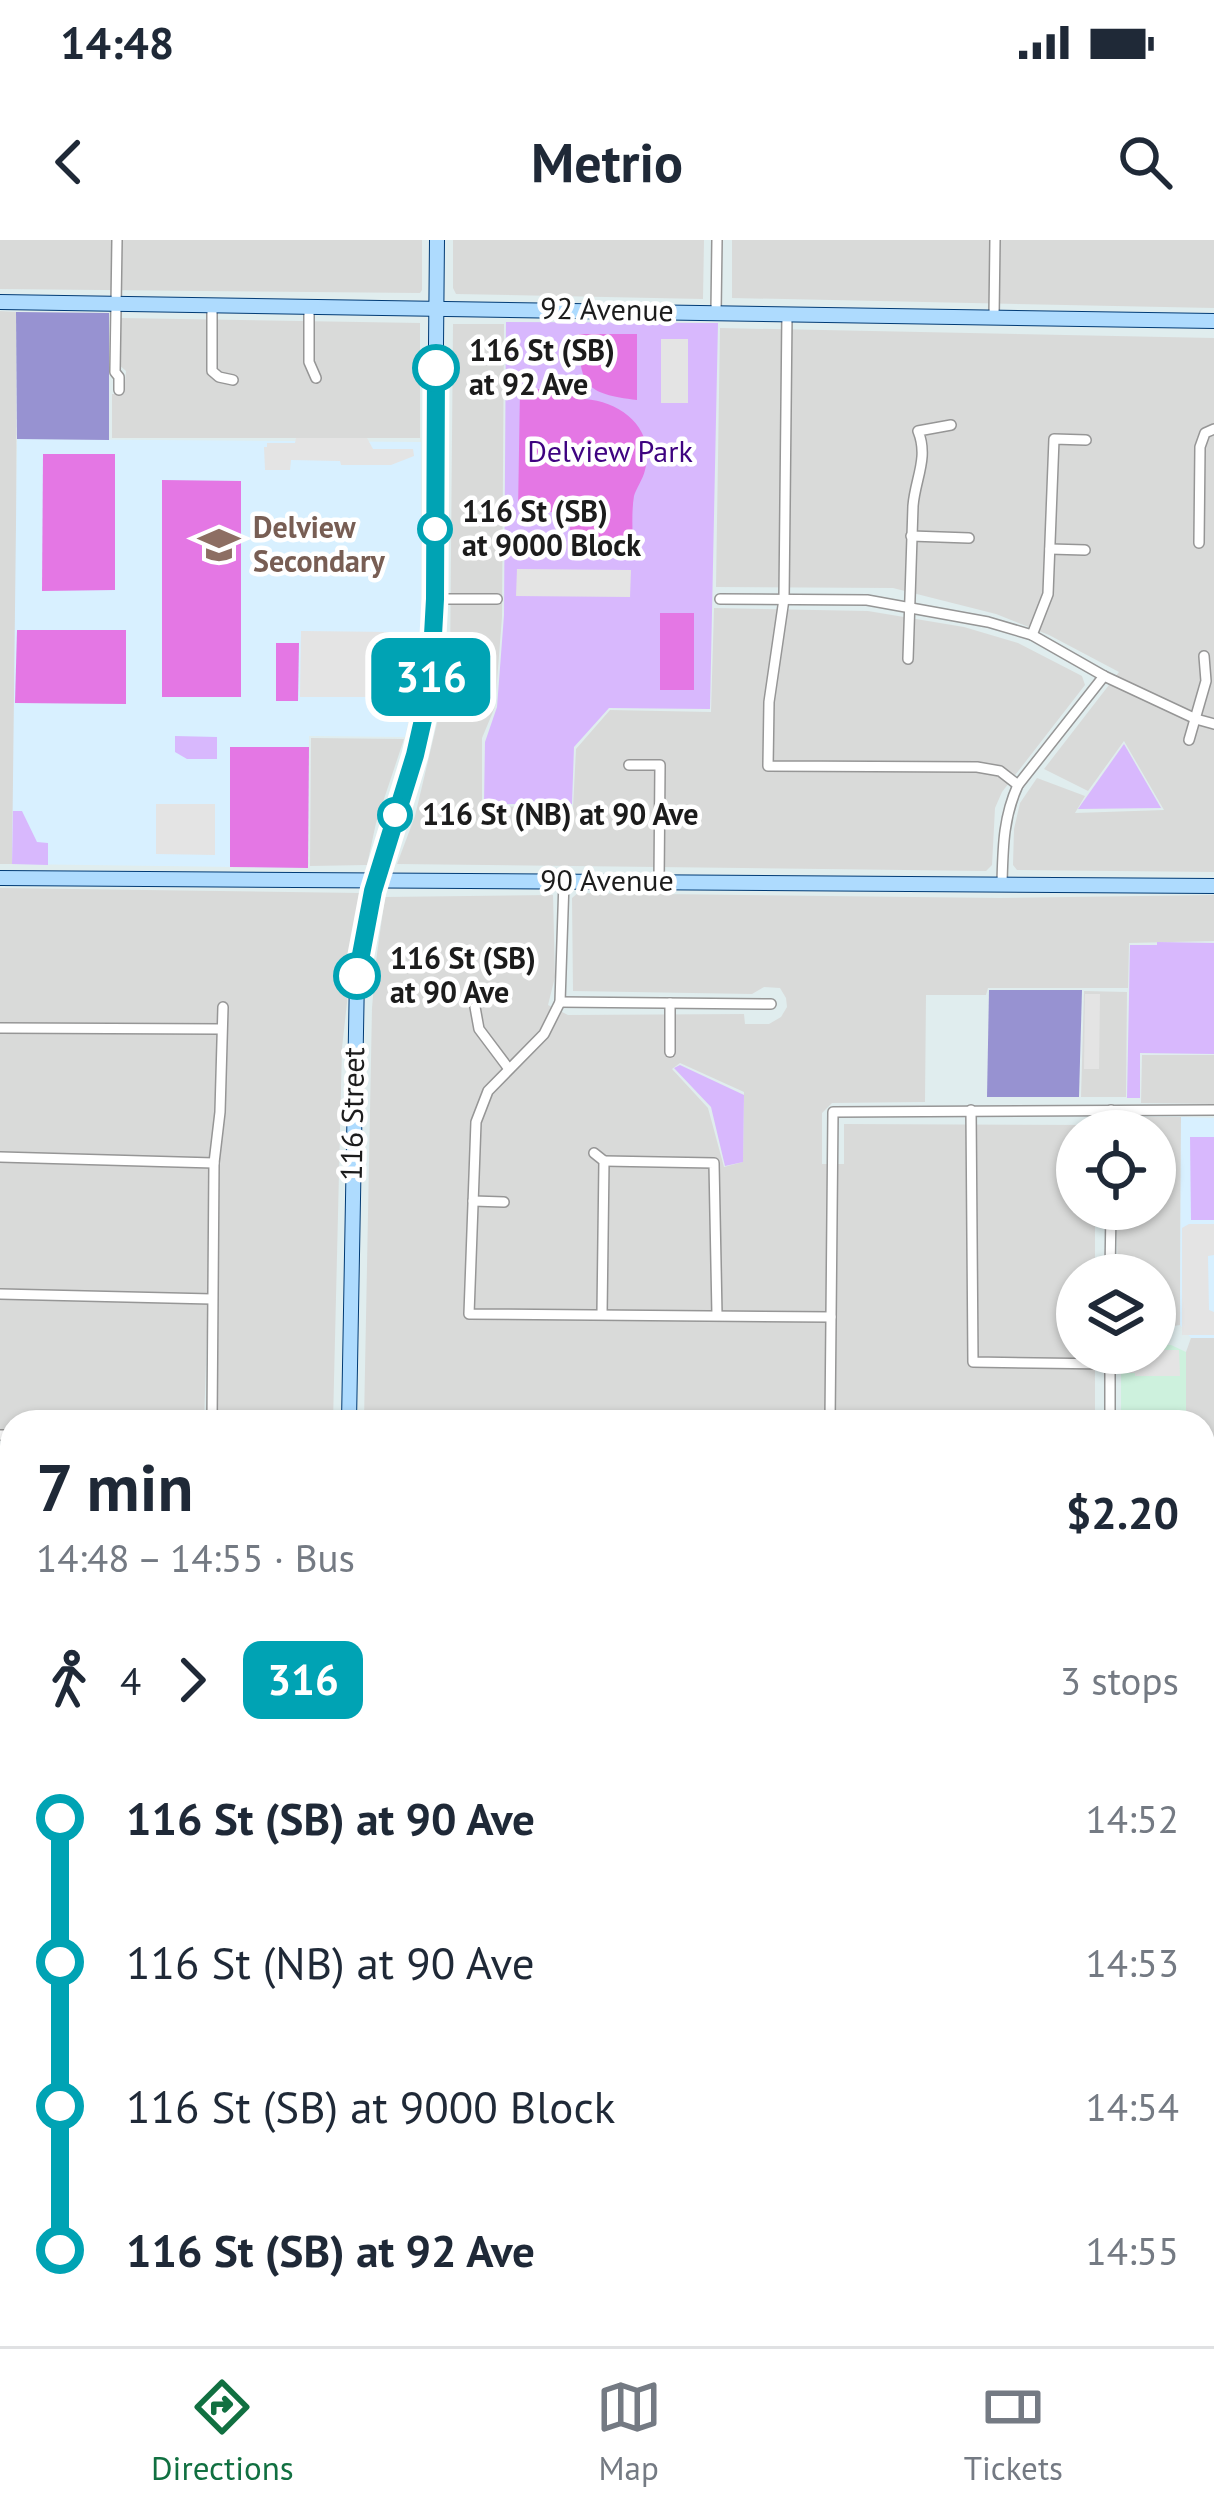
<!DOCTYPE html>
<html lang="en">
<head>
<meta charset="utf-8">
<style>
	:root { --surface:#fff; --page:#f6f6f7; --text:#1f2937; --muted:#747a83; --line:#e0e1e3; --accent:#117041 }
	body { margin:0; font-family:"PT Sans",sans-serif; background:var(--page); color:var(--text); height:100vh; display:flex; flex-direction:column; font-size:45px; white-space:nowrap }
	* { box-sizing:border-box; margin:0 }
	p { font-size:39px; color:var(--muted) }
	.icon { flex:none; width:66px; height:66px; fill:none; stroke:currentColor; stroke-width:2; stroke-linecap:round; stroke-linejoin:round }
	.map { position:relative; flex:1; overflow:hidden }
	.panel { position:absolute; left:0px; top:1170px; width:1215px; height:936px; display:flex; flex-direction:column; background:var(--surface); border-radius:36px 36px 0 0; box-shadow:0 3px 9px #0004 }
	.panel>* { flex:none }
	.badge { padding:0 24px; border-radius:18px; font-size:42px; line-height:78px }
	.controls { position:absolute; left:1056px; top:870px; display:grid; gap:24px }
	.controls a { display:grid; place-items:center; width:120px; height:120px; border-radius:50%; background:var(--surface); box-shadow:0 3px 9px #0004; font-size:60px }
	.map>.badge { position:absolute; translate:-50% -50%; box-shadow:0 0 0 6px #fff }
	.legs { display:flex; align-items:center; gap:18px; height:132px; padding:0 36px; font-size:39px }
	.legs p { margin-inline-start:auto }
	.head { display:flex; align-items:center; justify-content:space-between; height:204px; padding:0 36px }
	h1 { font-size:66px; font-weight:800; line-height:90px }
	ul { padding:0 36px; list-style:none }
	li { display:flex; align-items:center; gap:42px; height:144px; font-size:45px }
	li i { display:grid; place-items:center; width:18px; height:100%; margin:0 15px; background:currentColor }
	li i::after { content:''; width:30px; height:30px; margin:-15px; border:9px solid; border-radius:50%; background:var(--surface) }
	li p { margin-inline-start:auto }
	li:first-child i { background:linear-gradient(#0000 50%,currentColor 0) }
	li:last-child i { background:linear-gradient(currentColor 50%,#0000 0) }
	.status { display:flex; justify-content:space-between; align-items:center; height:84px; padding:0 60px; background:var(--surface); direction:ltr }
	.status svg { height:33px; fill:currentColor }
	header { display:flex; justify-content:space-between; align-items:center; height:156px; padding:0 36px; background:var(--surface); font-size:54px; font-weight:800 }
	.tabs { display:flex; justify-content:space-around; align-items:center; height:168px; border-top:3px solid var(--line); background:var(--surface); font-size:33px; color:var(--muted) }
	.tabs a { display:grid; justify-items:center; gap:6px }
	.tabs .on { color:var(--accent) }
	.map>svg:first-child { display:block }
	.residential { fill:#d9dad9; fill-rule:evenodd }
	.commercial { fill:#cdf1dd }
	.education { fill:#d8f0ff }
	.grass { fill:#a1a9ed }
	.forest { fill:#9792d1 }
	.park { fill:#d8b8fd }
	.pitch { fill:#e477e4 }
	.parking { fill:#e4e4e4 }
	.lines { fill:none; stroke-linecap:round; stroke-linejoin:round }
	.street-casing { stroke:#969696; stroke-width:12 }
	.secondary-casing { stroke:#003b75; stroke-width:16 }
	.street { stroke:#fff; stroke-width:9 }
	.secondary { stroke:#aedbfe; stroke-width:14 }
	.line-1-casing { stroke:#fff; stroke-width:27 }
	.line-1 { stroke:#00a3b4; stroke-width:18 }
	.stop-1-dot { fill:#fff; stroke:#00a3b4; stroke-width:6 }
	.labels { text-anchor:middle; stroke-width:9; stroke-linejoin:round; paint-order:stroke }
	.street-label { font-size:30px; fill:#1c1c1c; stroke:#fff }
	.stop-label { font-size:30px; font-weight:bold; fill:#1c1c1c; stroke:#fff; text-anchor:start }
	.park-label { font-size:30px; fill:#3e0380; stroke:#fff }
	.education-label { font-size:30px; font-weight:bold; fill:#785e54; stroke:#fff; text-anchor:start }
</style>
</head>
<body>
<div class="status"><b>14:48</b><svg viewBox="0 0 49 12"><path d="M0 12V9h3v3zM5 12V6h3v6zM10 12V3h3v9zM15 12V0h3v12zM26 1h20v11H26zM47 4h2v5h-2z"/></svg></div>
<header><svg class="icon" aria-label="back" viewBox="0 0 24 24"><path d="M15 5l-7 7 7 7"/></svg>Metrio<svg class="icon" aria-label="search" viewBox="0 0 24 24"><circle cx="10" cy="10" r="6"/><path d="M15 15l6 6"/></svg></header>
<div class="map">
<svg width="1214" height="2106" viewBox="0 0 1214 2106">
	<rect width="100%" height="100%" fill="#e0edee"/>
	<g class="residential">
		<polygon points="0,0 422,0 422,50 420,53 0,49"/>
		<polygon points="453,0 704,0 703,59 456,54 453,48"/>
		<polygon points="732,0 1214,0 1214,68 732,58"/>
		<polygon points="0,71 16,72 17,390 12,624 0,624"/>
		<polygon points="119,78 420,83 420,198 112,198 112,154 124,154 126,131 118,124"/>
		<polygon points="453,84 504,84 502,377 495,467 482,498 482,566 573,568 576,509 610,470 711,472 714,368 868,371 964,387 1018,403 1082,436 1085,445 1002,552 995,568 992,625 986,631 397,624 415,576 450,428"/>
		<polygon points="720,88 1214,98 1214,632 1017,630 1013,625 1014,589 1020,563 1037,538 1085,556 1075,573 1164,570 1124,501 1088,551 1044,529 1119,432 1049,395 996,374 893,348 716,347"/>
		<polygon points="311,498 404,499 376,583 367,625 310,626"/>
		<polygon points="0,648 359,653 342,808 333,1182 217,1182 216,825 204,1182 12,1182 12,1190 0,1190"/>
		<path d="M578,653L1000,658L1214,655V701L1129,703L1128,748H988L986,755H926L925,862L832,863L822,873V924H844V884L1095,885V891H1077V969H1095V1035H1077V1113H1095V1182L364,1181L372,768L376,721L385,657L553,655L555,737L548,765L568,775L744,774L745,784H769L781,777L787,767L786,758L780,748L764,747L752,754L573,751L572,658ZM680,823L744,852L743,922L724,927L708,868L672,829Z"/>
		<polygon points="1084,751 1127,752 1126,857 1081,857"/>
		<polygon points="1142,815 1214,815 1214,864 1141,863"/>
		<polygon points="1124,877 1181,877 1180,1085 1155,1089 1155,1035 1118,1035 1116,969 1155,969 1155,891 1115,891 1114,885"/>
		<polygon points="1191,1098 1214,1098 1214,1197 1203,1197 1203,1182 1186,1182 1186,1112"/>
		<polygon points="0,1207 12,1207 12,1419 0,1418"/>
		<polygon points="1203,1222 1214,1222 1214,1427 1203,1426"/>
		<polygon points="0,1478 12,1478 12,1754 0,1753"/>
		<rect x="1203" y="1482" width="11" height="275"/>
		<rect x="0" y="1780" width="12" height="103"/>
		<polygon points="1203,1788 1214,1788 1214,1942 1203,1949"/>
		<polygon points="0,1901 12,1901 12,1989 0,1988"/>
		<polygon points="1214,1964 1214,2106 487,2106 487,2094 1203,2094 1203,1971"/>
		<rect x="0" y="2009" width="12" height="47"/>
		<polygon points="106,2094 352,2094 353,2099 346,2106 179,2103 167,2106 106,2106"/>
	</g>
	<polygon class="commercial" points="1155,1104 1171,1105 1186,1112 1186,1182 1121,1182 1121,1113 1155,1113"/>
	<g class="education">
		<polygon points="17,199 421,202 421,423 405,497 309,496 308,628 12,624"/>
		<polygon points="1181,877 1214,878 1214,1098 1191,1098 1180,1085"/>
	</g>
	<rect class="grass" x="422" y="2094" width="63" height="12"/>
	<g class="forest">
		<polygon points="16,72 109,73 109,200 17,199"/>
		<polygon points="989,750 1082,750 1079,857 987,857"/>
	</g>
	<g class="park">
		<polygon points="506,82 718,83 710,469 609,468 574,507 572,564 484,564 485,502 497,467 504,375"/>
		<polygon points="175,496 217,497 217,519 187,519 175,512"/>
		<polygon points="1124,504 1161,568 1078,569"/>
		<polygon points="13,571 22,571 37,602 48,603 48,625 12,624"/>
		<polygon points="1157,702 1214,703 1214,814 1140,813 1140,858 1127,858 1130,705 1157,705"/>
		<polygon points="680,825 744,855 743,922 725,926 711,867 674,828"/>
		<polygon points="1190,897 1214,897 1214,980 1191,980"/>
		<polygon points="0,2056 12,2057 12,2094 106,2094 106,2106 0,2106"/>
	</g>
	<g class="pitch">
		<path d="M579,94H637V160C585,154 579,145 579,94Z"/>
		<path d="M520,149H585V159C622,162 656,189 645,230C643,239 636,249 634,256C631,274 633,296 633,315L569,314L570,287L581,273L518,271Z"/>
		<polygon points="43,214 115,214 115,350 42,351"/>
		<polygon points="162,240 241,241 241,457 162,457"/>
		<rect x="660" y="373" width="34" height="77"/>
		<polygon points="17,390 126,390 126,464 15,463"/>
		<polygon points="276,403 299,403 298,461 276,461"/>
		<polygon points="230,507 309,507 308,628 230,627"/>
	</g>
	<g class="parking">
		<rect x="661" y="99" width="27" height="64"/>
		<polygon points="296,198 367,198 373,209 413,209 414,216 391,225 341,225 340,221 291,220 290,230 265,230 264,207 267,207 267,203 295,203"/>
		<polygon points="517,329 631,330 630,357 516,356"/>
		<polygon points="301,391 392,392 392,457 300,457"/>
		<polygon points="156,564 215,564 215,615 156,614"/>
		<polygon points="1085,754 1100,754 1099,829 1084,829"/>
		<polygon points="1189,984 1214,984 1214,1015 1208,1016 1209,1070 1214,1072 1214,1095 1182,1095 1182,988"/>
		<polygon points="1155,1110 1179,1110 1180,1136 1135,1136 1135,1133 1126,1133 1126,1113 1155,1113"/>
	</g>
	<g class="lines">
		<g class="street-casing">
			<g id="street">
				<polyline points="117,0 115,132 119,137 119,150"/>
				<polyline points="212,65 212,131 219,137 233,140"/>
				<polyline points="309,65 309,122 316,138"/>
				<polyline points="716,72 717,0"/>
				<polyline points="787,74 784,359 769,462 768,526 977,527 1000,531 1018,545"/>
				<polyline points="994,77 995,0"/>
				<polyline points="911,296 969,298"/>
				<polyline points="1199,303 1200,207 1205,193 1214,189"/>
				<polyline points="1050,309 1085,310"/>
				<polyline points="435,359 497,359"/>
				<polyline points="720,359 867,360 988,382 1032,395 1104,436 1196,479 1214,484"/>
				<polyline points="1032,395 1048,354 1054,199 1086,200"/>
				<path d="M908,419L913,266C915,239 929,218 918,191L951,185"/>
				<polyline points="1189,500 1206,441 1204,416"/>
				<polyline points="629,525 660,525 659,642"/>
				<polyline points="564,641 560,762 544,794 488,851 476,882 469,1074 831,1077"/>
				<path d="M1002,643C1003,608 1003,578 1018,545L1104,436"/>
				<polyline points="560,762 771,764"/>
				<polyline points="475,767 479,789 509,829"/>
				<polyline points="0,788 221,789"/>
				<polyline points="670,812 670,763"/>
				<polyline points="971,870 973,1122 1110,1124"/>
				<polyline points="1111,891 1111,870"/>
				<polyline points="594,913 604,921 602,1074"/>
				<polyline points="0,917 214,923"/>
				<polyline points="604,921 714,923 717,1075"/>
				<polyline points="473,961 504,962"/>
				<polyline points="1110,1035 1111,969"/>
				<polyline points="0,1054 212,1059"/>
				<polyline points="212,1182 214,923 220,872 223,767"/>
				<polyline points="830,1182 833,872 1214,870"/>
				<polyline points="1110,1182 1110,1113"/>
				<polyline points="0,1195 12,1195"/>
				<polyline points="1203,1207 1214,1207"/>
				<polyline points="0,1220 1,1310"/>
				<polyline points="0,1535 12,1535"/>
				<polyline points="1203,1542 1214,1542"/>
				<polyline points="0,1650 12,1650"/>
				<polyline points="1203,1656 1214,1656"/>
				<polyline points="0,1769 12,1769"/>
				<polyline points="1203,1772 1214,1773"/>
				<polyline points="0,1892 12,1892"/>
				<polyline points="1203,1963 1214,1957"/>
				<polyline points="0,1997 12,1998"/>
			</g>
		</g>
		<g class="secondary-casing">
			<g id="secondary">
				<polyline points="0,62 1214,81"/>
				<polyline points="0,638 1214,646"/>
				<polyline points="349,1182 357,736 373,651 424,484 433,418 437,0"/>
				<polyline points="0,1437 12,1437"/>
				<polyline points="1203,1447 1214,1447"/>
				<polyline points="364,2094 367,2106"/>
			</g>
		</g>
		<use href="#street" class="street"/>
		<use href="#secondary" class="secondary"/>
	</g>
	<g class="lines">
		<g class="line-1-casing">
			<polyline id="line-1" points="357,736 373,651 415,515 430,449 435,359 436,128"/>
		</g>
		<use href="#line-1" class="line-1"/>
	</g>
	<defs>
		<g id="school-bare" transform="scale(3.24)"><path d="M0-5L7-2L0 1L-7-2ZM-4 1L0 2.5L4 1V4Q0 6-4 4Z" fill="#8d6e63" stroke="#fff" stroke-width="2.5" paint-order="stroke"/></g>
	</defs>
	<g fill-rule="evenodd">
		<use href="#school-bare" x="219" y="305"/>
	</g>
	<g class="stop-1-dot">
		<circle cx="436" cy="128" r="21"/>
		<circle cx="435" cy="289" r="15"/>
		<circle cx="395" cy="575" r="15"/>
		<circle cx="357" cy="736" r="21"/>
	</g>
	<g class="labels">
		<g class="street-label">
			<text transform="translate(607 70) rotate(1)" y="10">92 Avenue</text>
			<text x="607" y="651">90 Avenue</text>
			<text transform="translate(353 874) rotate(-89)" y="10">116 Street</text>
		</g>
		<g class="stop-label">
			<text x="469" y="121">116 St (SB)<tspan x="469" dy="34">at 92 Ave</tspan></text>
			<text x="462" y="282">116 St (SB)<tspan x="462" dy="34">at 9000 Block</tspan></text>
			<text x="422" y="585">116 St (NB) at 90 Ave</text>
			<text x="390" y="729">116 St (SB)<tspan x="390" dy="34">at 90 Ave</tspan></text>
		</g>
		<g class="park-label">
			<text x="610" y="222">Delview Park</text>
		</g>
		<g class="education-label">
			<text x="253" y="298">Delview<tspan x="253" dy="34">Secondary</tspan></text>
		</g>
	</g>
</svg>
<div class="controls">
<a><svg class="icon" aria-label="locate" viewBox="0 0 24 24"><circle cx="12" cy="12" r="6"/><path d="M12 2v4M12 18v4M2 12h4M18 12h4"/></svg></a>
<a><svg class="icon" aria-label="layers" viewBox="0 0 24 24"><path d="M12 4l9 5-9 5-9-5zM3 14l9 5 9-5"/></svg></a>
</div>
<b class="badge" style="left:431px;top:437px;background:#00a3b4;color:#fff">316</b>
<section class="panel">
<div class="head"><div><h1>7 min</h1><p>14:48 – 14:55 · Bus</p></div><b>$2.20</b></div>
<div class="legs"><svg class="icon" aria-label="walk" viewBox="0 0 24 24"><circle cx="13" cy="4" r="2"/><path d="M13 8l-2 6 4 7M11 14l-3 7M7 12l3-4h3l4 4"/></svg>4<svg class="icon" aria-label="forward" viewBox="0 0 24 24"><path d="M9 5l7 7-7 7"/></svg><b class="badge" style="background:#00a3b4;color:#fff">316</b><p>3 stops</p></div>
<ul>
<li><i style="color:#00a3b4"></i><b>116 St (SB) at 90 Ave</b><p>14:52</p></li>
<li><i style="color:#00a3b4"></i><span>116 St (NB) at 90 Ave</span><p>14:53</p></li>
<li><i style="color:#00a3b4"></i><span>116 St (SB) at 9000 Block</span><p>14:54</p></li>
<li><i style="color:#00a3b4"></i><b>116 St (SB) at 92 Ave</b><p>14:55</p></li>
</ul>
</section>
</div>
<nav class="tabs">
<a class="on"><svg class="icon" aria-label="directions" viewBox="0 0 24 24"><path d="M12 3l9 9-9 9-9-9zM9 14v-3h6M13 9l2 2-2 2"/></svg>Directions</a>
<a><svg class="icon" aria-label="map" viewBox="0 0 24 24"><path d="M3 6l6-2 6 2 6-2v14l-6 2-6-2-6 2zM9 4v14M15 6v14"/></svg>Map</a>
<a><svg class="icon" aria-label="tickets" viewBox="0 0 24 24"><path d="M3 7h18v10H3zM15 7v10"/></svg>Tickets</a>
</nav>
</body>
</html>
